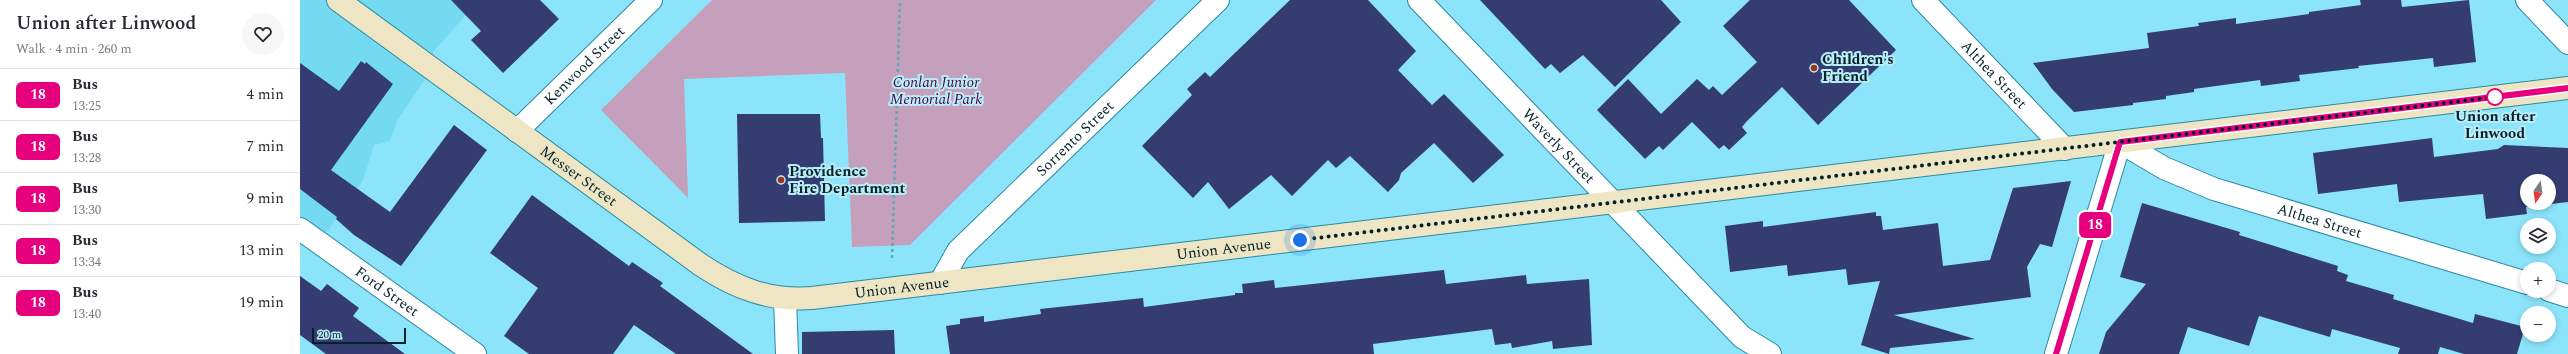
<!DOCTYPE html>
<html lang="en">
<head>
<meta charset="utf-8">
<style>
	:root { --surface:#fff; --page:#f7f7f7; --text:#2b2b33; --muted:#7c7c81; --line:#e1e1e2 }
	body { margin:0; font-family:Spectral,serif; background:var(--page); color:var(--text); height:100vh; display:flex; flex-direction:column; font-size:15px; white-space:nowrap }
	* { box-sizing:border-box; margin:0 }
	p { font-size:13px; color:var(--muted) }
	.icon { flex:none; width:22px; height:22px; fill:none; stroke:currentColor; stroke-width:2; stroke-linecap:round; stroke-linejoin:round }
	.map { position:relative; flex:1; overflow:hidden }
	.details { display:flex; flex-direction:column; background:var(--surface); width:300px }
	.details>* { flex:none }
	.badge { padding:0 8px; border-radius:6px; font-size:14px; line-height:26px }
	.needle { width:26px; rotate:193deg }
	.fabs { position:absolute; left:2220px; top:174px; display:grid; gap:8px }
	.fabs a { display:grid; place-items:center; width:36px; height:36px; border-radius:50%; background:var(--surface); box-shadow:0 2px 6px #0003; font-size:20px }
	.scale { position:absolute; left:12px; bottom:10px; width:94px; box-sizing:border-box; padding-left:4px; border:2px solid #052229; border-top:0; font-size:11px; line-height:14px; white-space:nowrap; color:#052229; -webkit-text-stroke:3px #baecf9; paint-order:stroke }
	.you { position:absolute; width:20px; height:20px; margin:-10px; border:3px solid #fff; border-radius:50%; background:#1a73e8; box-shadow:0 0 0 6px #1a73e833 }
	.map>.badge { position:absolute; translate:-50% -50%; box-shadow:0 0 0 2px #fff }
	.round { display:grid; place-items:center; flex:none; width:42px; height:42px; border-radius:21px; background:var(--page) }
	.overview { display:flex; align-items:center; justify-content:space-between; height:68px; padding:0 16px }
	h1 { font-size:19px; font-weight:600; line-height:30px }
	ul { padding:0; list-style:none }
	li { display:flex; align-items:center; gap:12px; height:52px; padding:0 16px; border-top:1px solid var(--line) }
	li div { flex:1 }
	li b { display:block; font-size:15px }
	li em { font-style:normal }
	li .badge { min-width:44px; font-weight:700; text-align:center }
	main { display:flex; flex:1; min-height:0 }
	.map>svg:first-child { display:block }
	.built { fill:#74daf1 }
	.green { fill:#c5a0bc }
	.building { fill:#343c71; fill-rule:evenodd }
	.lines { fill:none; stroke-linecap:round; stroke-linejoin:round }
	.minor-casing { stroke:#2c8a9e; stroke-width:24 }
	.tertiary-casing { stroke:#2c8a9e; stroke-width:24 }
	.secondary-casing { stroke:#2c8a9e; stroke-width:24 }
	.path { stroke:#61a6b7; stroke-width:2.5; stroke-dasharray:3 3; stroke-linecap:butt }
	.minor { stroke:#fff; stroke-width:22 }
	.tertiary { stroke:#fff; stroke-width:22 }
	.secondary { stroke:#ede5c4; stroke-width:22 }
	.line-casing { stroke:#fff; stroke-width:9 }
	.line { stroke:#e6007e; stroke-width:6 }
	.walk { stroke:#052229; stroke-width:4; stroke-dasharray:0 7.2 }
	.poi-dot { fill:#9f361c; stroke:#baecf9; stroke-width:1.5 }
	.stop-dot { fill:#fff; stroke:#e6007e; stroke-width:2 }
	.labels { text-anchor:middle; stroke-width:4; stroke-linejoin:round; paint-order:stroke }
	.poi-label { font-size:15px; font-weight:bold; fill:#052229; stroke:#baecf9; text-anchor:start }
	.street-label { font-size:15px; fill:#052229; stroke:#baecf9 }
	.park-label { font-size:15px; font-style:italic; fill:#47093e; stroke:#baecf9 }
	.stop-label { font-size:15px; font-weight:bold; fill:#052229; stroke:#baecf9 }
</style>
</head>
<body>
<main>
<section class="details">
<div class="overview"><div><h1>Union after Linwood</h1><p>Walk · 4 min · 260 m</p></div><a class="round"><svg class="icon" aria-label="heart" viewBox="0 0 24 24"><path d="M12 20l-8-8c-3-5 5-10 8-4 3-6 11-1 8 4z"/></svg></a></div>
<ul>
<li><span class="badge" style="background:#e6007e;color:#fff">18</span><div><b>Bus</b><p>13:25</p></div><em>4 min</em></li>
<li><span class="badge" style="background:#e6007e;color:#fff">18</span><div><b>Bus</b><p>13:28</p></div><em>7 min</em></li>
<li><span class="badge" style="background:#e6007e;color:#fff">18</span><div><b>Bus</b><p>13:30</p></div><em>9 min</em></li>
<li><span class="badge" style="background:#e6007e;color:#fff">18</span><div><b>Bus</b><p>13:34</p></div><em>13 min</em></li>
<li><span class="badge" style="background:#e6007e;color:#fff">18</span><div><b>Bus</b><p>13:40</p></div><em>19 min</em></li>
</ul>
</section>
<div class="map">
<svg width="2268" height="354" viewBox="0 0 2268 354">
	<rect width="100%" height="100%" fill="#8ce4fa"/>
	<polygon class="built" points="0,0 179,0 133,52 134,66 98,119 90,141 74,145 63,180 25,235 0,219"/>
	<polygon class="green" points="412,0 856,0 610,245 552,247 545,73 384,79 388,198 301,110"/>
	<g class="building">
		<polygon points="151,0 240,0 259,19 203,73 171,40 181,31"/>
		<polygon points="990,0 1068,0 1116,51 1098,70 1132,105 1144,94 1204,155 1173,183 1134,143 1101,173 1099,180 1088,192 1050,156 1036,168 1028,160 992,196 971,175 929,209 908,182 893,198 842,146 892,95 887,89 905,72 910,77"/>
		<polygon points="1180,0 1361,0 1381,22 1315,87 1283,55 1260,73 1251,64 1245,69"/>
		<polygon points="1450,0 1549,0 1596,50 1518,125 1482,87 1447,121 1442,127 1447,133 1429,150 1424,145 1419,149 1392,122 1363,150 1359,146 1345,159 1297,110 1328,79 1361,114 1397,79 1409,90 1413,86 1422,95 1457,62 1423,26"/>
		<polygon points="2060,0 2101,0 2102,7 2169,0 2176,62 2134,67 2133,58 2058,66 2059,68 1999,75 2000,81 1961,86 1960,80 1894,89 1894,92 1866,96 1866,99 1833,103 1833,105 1774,112 1752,89 1733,63 1849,48 1847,33 1899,26 1898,23 1936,18 1936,24 2009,14 2009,12 2061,5"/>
		<polygon points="61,61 65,64 66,62 93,84 31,170 90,212 154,125 187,150 101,266 54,235 36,219 37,217 0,189 0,63 39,91"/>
		<polygon points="437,114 520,114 521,138 523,138 525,221 439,223"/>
		<path d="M2132,138L2134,157L2198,149L2204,145L2268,148V202L2226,207L2227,214L2186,219L2183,194L2099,202L2097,184L2018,194L2013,153ZM2227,181H2249V203H2227Z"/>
		<polygon points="1771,181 1752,247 1740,244 1727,267 1731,297 1594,315 1675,339 1590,348 1589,354 1561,345 1580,281 1548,285 1546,269 1488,276 1487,265 1430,272 1425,226 1463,221 1463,227 1576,212 1576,216 1581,216 1583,230 1638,223 1643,266 1690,260 1713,188"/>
		<polygon points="232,195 329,266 332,262 363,283 360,286 453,354 376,354 334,325 313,354 229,354 204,336 238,288 190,253"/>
		<polygon points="1842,203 1940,232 1939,235 2038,266 2037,271 2048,275 2046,281 2094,295 2093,299 2173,323 2175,314 2225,327 2217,354 2164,354 2140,347 2138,354 2098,354 2100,348 2032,329 2030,337 1959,316 1949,346 1888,327 1879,354 1799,354 1806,332 1846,284 1820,277"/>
		<polygon points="1144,270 1146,284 1226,275 1227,284 1289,279 1292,345 1253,349 1252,341 1212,348 1211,343 1195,345 1192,329 1073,344 1074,354 650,354 646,326 660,324 660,319 684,316 684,322 741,314 740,309 843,298 844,307 935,295 935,293 943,293 942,284 974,280 975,288"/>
		<polygon points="0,276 21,291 27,284 59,308 53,316 105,354 26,354 0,335"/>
		<polygon points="594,330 595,354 502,354 502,332"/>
	</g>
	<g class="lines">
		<g class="minor-casing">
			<g id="minor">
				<path id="s1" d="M1119,0L1442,337L1470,354"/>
				<path id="s2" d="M1623,0L1765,149"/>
				<polyline points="2227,0 2268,43"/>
				<path id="s3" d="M217,131L351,0"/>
				<path id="s4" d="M0,229L175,354"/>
				<path id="s5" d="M640,283L658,251L918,0"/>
				<polyline points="2249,290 2268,296"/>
				<path id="s6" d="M1756,354L1820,142L1864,168L1914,189L2227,283"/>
			</g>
		</g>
		<g class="tertiary-casing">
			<polyline id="tertiary" points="485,299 487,354"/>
		</g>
		<g class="secondary-casing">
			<g id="secondary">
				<path id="s7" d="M38,0L401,265C437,289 470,301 512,298L2268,88"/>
			</g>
		</g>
		<polyline class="path" points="592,258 600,0"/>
		<use href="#minor" class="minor"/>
		<use href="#tertiary" class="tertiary"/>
		<use href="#secondary" class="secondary"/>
	</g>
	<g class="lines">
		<g class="line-casing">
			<polyline id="line" points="1756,354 1820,142 2268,88"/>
		</g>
		<use href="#line" class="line"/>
		<polyline class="walk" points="1000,240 2195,97"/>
	</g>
	<g class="poi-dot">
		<circle cx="1514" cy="68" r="4"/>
		<circle cx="481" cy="180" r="4"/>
	</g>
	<circle class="stop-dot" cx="2195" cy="97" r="8"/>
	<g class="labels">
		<g class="poi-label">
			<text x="1522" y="64">Children's<tspan x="1522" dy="17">Friend</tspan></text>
			<text x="489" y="176">Providence<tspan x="489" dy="17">Fire Department</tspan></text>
		</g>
		<g class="street-label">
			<text dy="5" stroke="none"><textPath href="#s3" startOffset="94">Kenwood Street</textPath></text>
			<text dy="5" stroke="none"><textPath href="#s2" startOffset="103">Althea Street</textPath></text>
			<text dy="5" stroke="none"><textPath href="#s5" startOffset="199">Sorrento Street</textPath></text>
			<text dy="5" stroke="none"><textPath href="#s1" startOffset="202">Waverly Street</textPath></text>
			<text dy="5" stroke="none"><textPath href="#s7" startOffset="298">Messer Street</textPath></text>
			<text dy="5" stroke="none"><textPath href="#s6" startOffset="437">Althea Street</textPath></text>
			<text dy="5" stroke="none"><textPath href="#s7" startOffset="982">Union Avenue</textPath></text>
			<text dy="5" stroke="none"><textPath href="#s7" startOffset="658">Union Avenue</textPath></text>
			<text dy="5" stroke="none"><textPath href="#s4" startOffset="107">Ford Street</textPath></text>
		</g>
		<g class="park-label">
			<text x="636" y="87">Conlan Junior<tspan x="636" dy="17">Memorial Park</tspan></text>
		</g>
		<g class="stop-label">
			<text x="2195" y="121">Union after<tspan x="2195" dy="17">Linwood</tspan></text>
		</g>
	</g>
</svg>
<div class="fabs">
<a><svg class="needle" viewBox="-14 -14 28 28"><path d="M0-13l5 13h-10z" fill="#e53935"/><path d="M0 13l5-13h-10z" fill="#7c7c81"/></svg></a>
<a><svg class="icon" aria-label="layers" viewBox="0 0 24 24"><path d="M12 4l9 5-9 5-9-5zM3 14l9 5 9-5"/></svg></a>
<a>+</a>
<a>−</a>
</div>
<div class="scale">20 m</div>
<div class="you" style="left:1000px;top:240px"></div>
<b class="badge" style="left:1795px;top:225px;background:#e6007e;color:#fff">18</b>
</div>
</main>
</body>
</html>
